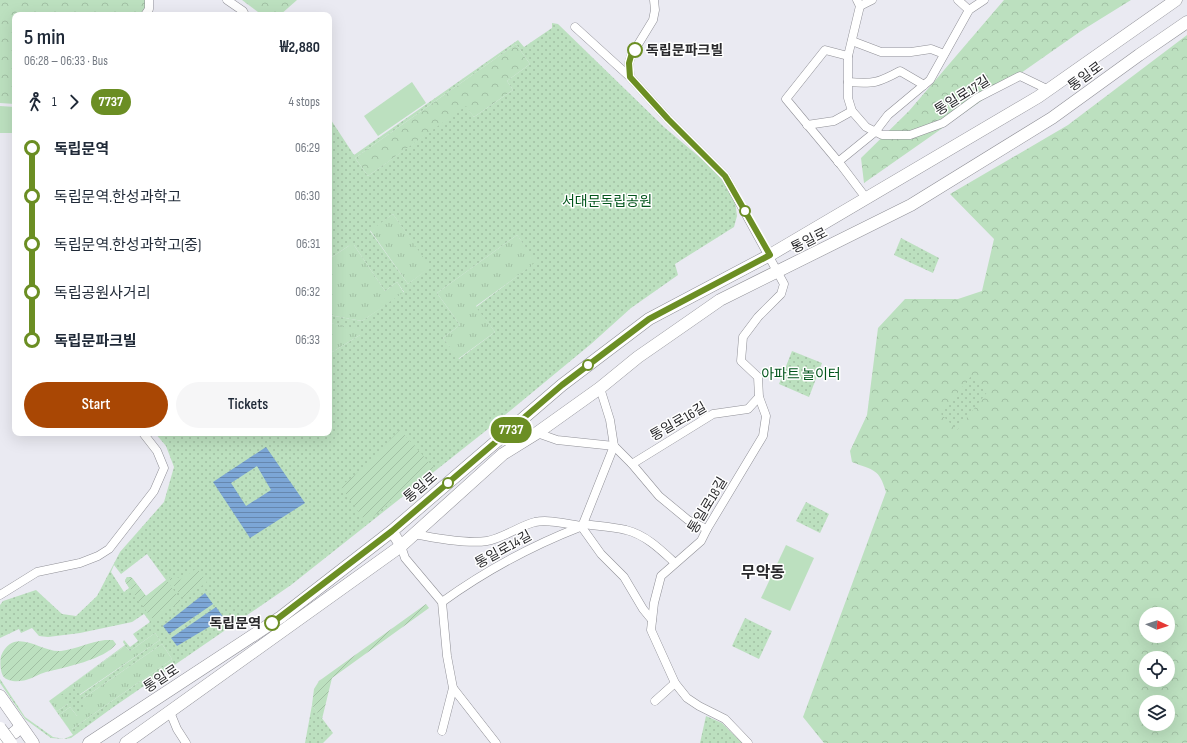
<!DOCTYPE html>
<html lang="en">
<head>
<meta charset="utf-8">
<style>
	:root { --surface:#fff; --page:#f6f6f7; --text:#1f2937; --muted:#747a83; --accent:#a94704 }
	body { margin:0; font-family:"Sofia Sans Condensed","Noto Sans KR",sans-serif; background:var(--page); color:var(--text); height:100vh; display:flex; flex-direction:column; font-size:15px; white-space:nowrap }
	* { box-sizing:border-box; margin:0 }
	p { font-size:13px; color:var(--muted) }
	.icon { flex:none; width:22px; height:22px; fill:none; stroke:currentColor; stroke-width:2; stroke-linecap:round; stroke-linejoin:round }
	.map { position:relative; flex:1; overflow:hidden }
	.sheet { position:absolute; left:12px; top:12px; width:320px; height:424px; display:flex; flex-direction:column; background:var(--surface); border-radius:8px; box-shadow:0 4px 16px #0002 }
	.sheet>* { flex:none }
	.badge { padding:0 8px; border-radius:13px; font-size:14px; line-height:26px }
	.needle { width:26px; rotate:94deg }
	.controls { position:absolute; left:1139px; top:607px; display:grid; gap:8px }
	.controls a { display:grid; place-items:center; width:36px; height:36px; border-radius:50%; background:var(--surface); box-shadow:0 4px 16px #0002; font-size:20px }
	.map>.badge { position:absolute; translate:-50% -50%; box-shadow:0 0 0 2px #fff }
	.legs { display:flex; align-items:center; gap:6px; height:44px; padding:0 12px; font-size:13px }
	.legs p { margin-inline-start:auto }
	.head { display:flex; align-items:center; justify-content:space-between; height:68px; padding:0 12px }
	h1 { font-size:22px; font-weight:600; line-height:30px }
	.primary-button { display:flex; gap:8px; margin-top:auto; padding:8px 12px }
	.primary-button a { flex:1; height:46px; border-radius:24px; background:var(--accent); color:#fff; font-size:16px; font-weight:600; line-height:46px; text-align:center }
	.primary-button a+a { background:var(--page); color:var(--text) }
	ul { padding:0 12px; list-style:none }
	li { display:flex; align-items:center; gap:14px; height:48px; font-size:15px }
	li i { display:grid; place-items:center; width:6px; height:100%; margin:0 5px; background:currentColor }
	li i::after { content:''; width:10px; height:10px; margin:-5px; border:3px solid; border-radius:50%; background:var(--surface) }
	li p { margin-inline-start:auto }
	li:first-child i { background:linear-gradient(#0000 50%,currentColor 0) }
	li:last-child i { background:linear-gradient(currentColor 50%,#0000 0) }
	.map>svg:first-child { display:block }
	.grass { fill:url(#grass-tufts) }
	.forest { fill:url(#forest-crowns); fill-rule:evenodd }
	.park { fill:url(#park-dots); fill-rule:evenodd }
	.garden { fill:url(#garden-furrows) }
	.pitch { fill:#bce0bf }
	.water { fill:url(#water-rules); fill-rule:evenodd }
	.lines { fill:none; stroke-linecap:round; stroke-linejoin:round }
	.street-casing { stroke:#909097; stroke-width:9 }
	.secondary-casing { stroke:#909097; stroke-width:12 }
	.primary-casing { stroke:#909097; stroke-width:13 }
	.street { stroke:#fff; stroke-width:8 }
	.secondary { stroke:#fff; stroke-width:11 }
	.primary { stroke:#fff; stroke-width:12 }
	.primary-bridge-casing { stroke:#909097; stroke-width:13; stroke-linecap:butt }
	.primary-bridge { stroke:#fff; stroke-width:12 }
	.line-1-casing { stroke:#fff; stroke-width:9 }
	.line-1 { stroke:#6b8e23; stroke-width:6 }
	.stop-1-dot { fill:#fff; stroke:#6b8e23; stroke-width:2 }
	.labels { text-anchor:middle; stroke-width:3; stroke-linejoin:round; paint-order:stroke }
	.stop-label { font-size:14px; font-weight:bold; fill:#2a2a2d; stroke:#fff; text-anchor:start }
	.street-label { font-size:14px; fill:#2a2a2d; stroke:#fff }
	.park-label { font-size:14px; fill:#02551c; stroke:#fff }
	.quarter-label { font-size:16px; font-weight:bold; fill:#2a2a2d; stroke:#fff }
</style>
</head>
<body>
<div class="map">
<svg width="1187" height="743" viewBox="0 0 1187 743">
	<defs>
		<pattern id="grass-tufts" width="24" height="20" patternUnits="userSpaceOnUse"><rect width="24" height="20" fill="#bce0bf"/><path d="M3 7l-1-3M5 7V3M7 7l1-3M15 17l-1-3M17 17v-4M19 17l1-3" fill="none" stroke="#a2c0a4"/></pattern>
		<pattern id="forest-crowns" width="20" height="18" patternUnits="userSpaceOnUse"><rect width="20" height="18" fill="#bce0bf"/><path d="M2 6a3 3 0 1 1 6 0M12 15a3 3 0 1 1 6 0" fill="none" stroke="#a2c0a4"/></pattern>
		<pattern id="park-dots" width="8" height="8" patternUnits="userSpaceOnUse"><rect width="8" height="8" fill="#bce0bf"/><path d="M2 2h.1M6 6h.1" fill="none" stroke="#a2c0a4" stroke-width="1.8" stroke-linecap="round"/></pattern>
		<pattern id="garden-furrows" width="10" height="10" patternUnits="userSpaceOnUse"><rect width="10" height="10" fill="#bce0bf"/><path d="M-1 1l2-2M0 10L10 0M9 11l2-2" fill="none" stroke="#a2c0a4"/></pattern>
		<pattern id="water-rules" width="6" height="5" patternUnits="userSpaceOnUse"><rect width="6" height="5" fill="#7ca6d6"/><path d="M0 2.5h6" fill="none" stroke="#6687ae"/></pattern>
	</defs>
	<rect width="100%" height="100%" fill="#eaeaf2"/>
	<g class="grass">
		<polygon points="393,214 431,267 408,284 370,230"/>
		<polygon points="517,235 537,262 476,306 495,332 458,359 443,338 460,325 437,293"/>
		<polygon points="350,245 354,245 385,291 397,282 404,293 362,321 329,315 329,259"/>
		<polygon points="329,323 360,328 360,335 329,354"/>
		<polygon points="155,633 160,640 79,695 73,686 68,704 57,711 49,701 125,646 130,651"/>
		<polygon points="162,644 172,659 72,729 69,729 59,715 70,707 77,716 82,699"/>
	</g>
	<g class="forest">
		<polygon points="0,0 146,0 146,7 141,15 15,15 15,104 0,103"/>
		<polygon points="242,0 297,0 280,15 262,15"/>
		<polygon points="1004,0 1131,0 1081,31 864,183 861,158 909,111"/>
		<path d="M1187,35V743H824L803,717L886,492C879,468 874,471 852,462L850,451L867,415L878,328L905,299H958L982,291L994,239L950,194L1068,125ZM1146,614H1168V636H1146ZM1146,658H1168V680H1146ZM1146,702H1168V724H1146Z"/>
		<polygon points="516,44 530,64 507,81 513,90 474,117 466,107 368,176 355,158"/>
	</g>
	<g class="park">
		<path d="M552,23L558,24L664,127L716,171L735,200L737,216L734,227L675,264L678,275L631,308L591,344L488,429L291,585L112,708L71,738L65,739L51,738L25,719L0,683V679L25,717L53,737L64,739L73,735L49,701L125,645L123,642L124,640L130,647L138,641L133,634L150,622L144,614L132,622L80,633L48,637L39,636L32,628L21,633L19,629L0,638V605L3,601L36,590L62,614L76,616L97,596L120,552L164,502L174,467L166,446L155,433H329V354L360,335V329L329,323V315L362,321L404,292L397,282L385,291L354,245H350L329,259V117L354,155L518,40L524,47L552,28ZM516,44L530,64L507,81L513,90L474,117L466,106L368,176L355,158ZM393,214L430,267L408,284L370,231ZM517,235L536,262L476,307L495,332L459,359L443,338L460,325L437,293ZM147,554L166,580L146,596L133,579L131,577H127L125,581L129,588L124,592L111,572L114,565L121,574ZM155,633L160,640L80,695L73,686L61,695L68,704L57,711L49,701L125,646L130,651ZM162,644L172,659L72,729H69L59,715L70,707L77,716L88,707L82,699Z"/>
		<polygon points="901,238 939,258 933,273 894,255"/>
		<polygon points="792,351 822,363 809,397 779,384"/>
		<polygon points="972,375 988,391 957,430 941,414"/>
		<polygon points="806,502 829,514 820,533 796,521"/>
		<polygon points="745,618 772,631 759,659 732,646"/>
		<polygon points="312,705 333,733 323,743 305,743"/>
		<polygon points="706,716 722,723 742,743 700,743"/>
	</g>
	<g class="garden">
		<path d="M400,430L434,468L366,522L340,486C363,472 381,449 400,430Z"/>
		<polygon points="197,568 207,582 183,599 169,578 171,577 174,580 178,577 180,580"/>
		<polygon points="127,577 132,578 146,596 167,580 181,601 153,620 126,583 125,580"/>
		<polygon points="426,604 429,608 332,678 322,719 312,705 314,689 319,681"/>
		<path d="M105,640H113L116,644C106,659 63,668 46,672C39,674 33,678 26,680C19,682 7,682 3,676C0,670 0,662 1,656C14,625 41,653 61,651C76,649 90,642 105,640Z"/>
	</g>
	<g class="pitch">
		<polygon points="412,82 426,103 378,136 364,116"/>
		<polygon points="0,106 15,107 15,133 0,133"/>
		<polygon points="786,545 814,558 790,611 761,598"/>
	</g>
	<g class="water">
		<path d="M266,447L305,503L250,538L213,482ZM257,466L271,490L246,506L231,483Z"/>
		<polygon points="205,593 213,604 169,634 163,626"/>
		<polygon points="216,607 224,618 177,646 171,638"/>
	</g>
	<g class="lines">
		<g class="street-casing">
			<g id="street">
				<polyline points="227,0 243,11 245,15"/>
				<polyline points="654,0 655,10 653,20 631,56 629,63 630,77 668,119 725,176 784,284 781,294 758,317 743,337 741,361 758,377 759,397 766,416 763,436 707,529 701,541 661,576 654,603 651,630 675,683 687,698 699,706 725,719 748,743"/>
				<polyline points="857,0 860,6 848,56 848,98 852,111 866,127 882,135 910,135 943,123 977,98 1020,76 1049,90"/>
				<polyline points="958,0 969,10"/>
				<polyline points="860,6 872,0"/>
				<polyline points="145,15 149,9 149,0"/>
				<polyline points="575,27 630,77"/>
				<polyline points="852,41 881,52 911,52 931,49 944,54"/>
				<polyline points="848,56 825,50 786,99 841,165 866,198"/>
				<path d="M848,82C874,84 878,83 900,71L924,85"/>
				<polyline points="807,125 834,121 852,111"/>
				<polyline points="838,162 875,132 888,115 930,80 969,10 984,0"/>
				<polyline points="600,388 610,420 614,446 632,464 659,496 688,520 707,529"/>
				<polyline points="537,433 557,440 614,446 583,524 581,526"/>
				<polyline points="632,464 713,414 748,409 759,397"/>
				<path d="M583,524C597,526 612,527 626,530C646,535 661,550 675,563"/>
				<path d="M414,534C434,538 468,544 487,541C504,538 519,526 535,522C549,519 567,524 581,526L601,554L624,577L643,609L652,620"/>
				<polyline points="401,546 405,558 442,602 447,656 453,688 442,731"/>
				<polyline points="0,595 37,572 80,563 98,556 109,549 154,491 164,468 157,451 143,433"/>
				<path d="M442,602C485,571 531,546 580,527"/>
				<polyline points="453,688 496,743"/>
				<polyline points="655,701 675,683"/>
				<polyline points="170,712 177,729 186,743"/>
			</g>
		</g>
		<g class="secondary-casing">
			<polyline id="secondary" points="392,531 401,546"/>
		</g>
		<g class="primary-casing">
			<g id="primary">
				<polyline points="0,696 33,743"/>
				<path d="M0,739C8,737 16,734 20,726"/>
				<polyline points="89,743 281,617 392,531 562,385 649,319 770,255 1038,97 1176,0"/>
				<polyline points="126,743 401,546 503,454 537,433 600,388 638,357 664,339 720,300 911,205 1052,118 1139,55 1187,22"/>
			</g>
		</g>
		<use href="#street" class="street"/>
		<use href="#secondary" class="secondary"/>
		<use href="#primary" class="primary"/>
		<g class="primary-bridge-casing">
			<polyline id="primary-bridge" points="0,728 11,743"/>
		</g>
		<use href="#primary-bridge" class="primary-bridge"/>
	</g>
	<g class="lines">
		<g class="line-1-casing">
			<polyline id="line-1" points="272,623 392,531 562,385 649,319 770,255 725,176 668,119 630,77 629,63 631,56 635,50"/>
		</g>
		<use href="#line-1" class="line-1"/>
	</g>
	<g class="stop-1-dot">
		<circle cx="635" cy="50" r="7"/>
		<circle cx="745" cy="211" r="5"/>
		<circle cx="588" cy="365" r="5"/>
		<circle cx="448" cy="483" r="5"/>
		<circle cx="272" cy="623" r="7"/>
	</g>
	<g class="labels">
		<g class="stop-label">
			<text x="646" y="55">독립문파크빌</text>
			<text x="261" y="628" text-anchor="end">독립문역</text>
		</g>
		<g class="street-label">
			<text transform="translate(1085 76) rotate(-36)" y="5">통일로</text>
			<text transform="translate(962 95) rotate(-32)" y="5">통일로17길</text>
			<text transform="translate(809 240) rotate(-27)" y="5">통일로</text>
			<text transform="translate(678 421) rotate(-30)" y="5">통일로16길</text>
			<text transform="translate(420 487) rotate(-40)" y="5">통일로</text>
			<text transform="translate(707 505) rotate(-59)" y="5">통일로18길</text>
			<text transform="translate(503 549) rotate(-29)" y="5">통일로14길</text>
			<text transform="translate(161 678) rotate(-33)" y="5">통일로</text>
		</g>
		<g class="park-label">
			<text x="607" y="206">서대문독립공원</text>
			<text x="801" y="379">아파트 놀이터</text>
		</g>
		<g class="quarter-label">
			<text x="763" y="578">무악동</text>
		</g>
	</g>
</svg>
<div class="controls">
<a><svg class="needle" viewBox="-14 -14 28 28"><path d="M0-13l5 13h-10z" fill="#e53935"/><path d="M0 13l5-13h-10z" fill="#747a83"/></svg></a>
<a><svg class="icon" aria-label="locate" viewBox="0 0 24 24"><circle cx="12" cy="12" r="6"/><path d="M12 2v4M12 18v4M2 12h4M18 12h4"/></svg></a>
<a><svg class="icon" aria-label="layers" viewBox="0 0 24 24"><path d="M12 4l9 5-9 5-9-5zM3 14l9 5 9-5"/></svg></a>
</div>
<b class="badge" style="left:511px;top:430px;background:#6b8e23;color:#fff">7737</b>
<section class="sheet">
<div class="head"><div><h1>5 min</h1><p>06:28 – 06:33 · Bus</p></div><b>₩2,880</b></div>
<div class="legs"><svg class="icon" aria-label="walk" viewBox="0 0 24 24"><circle cx="13" cy="4" r="2"/><path d="M13 8l-2 6 4 7M11 14l-3 7M7 12l3-4h3l4 4"/></svg>1<svg class="icon" aria-label="forward" viewBox="0 0 24 24"><path d="M9 5l7 7-7 7"/></svg><b class="badge" style="background:#6b8e23;color:#fff">7737</b><p>4 stops</p></div>
<ul>
<li><i style="color:#6b8e23"></i><b>독립문역</b><p>06:29</p></li>
<li><i style="color:#6b8e23"></i><span>독립문역.한성과학고</span><p>06:30</p></li>
<li><i style="color:#6b8e23"></i><span>독립문역.한성과학고(중)</span><p>06:31</p></li>
<li><i style="color:#6b8e23"></i><span>독립공원사거리</span><p>06:32</p></li>
<li><i style="color:#6b8e23"></i><b>독립문파크빌</b><p>06:33</p></li>
</ul>
<div class="primary-button"><a>Start</a><a>Tickets</a></div>
</section>
</div>
</body>
</html>
